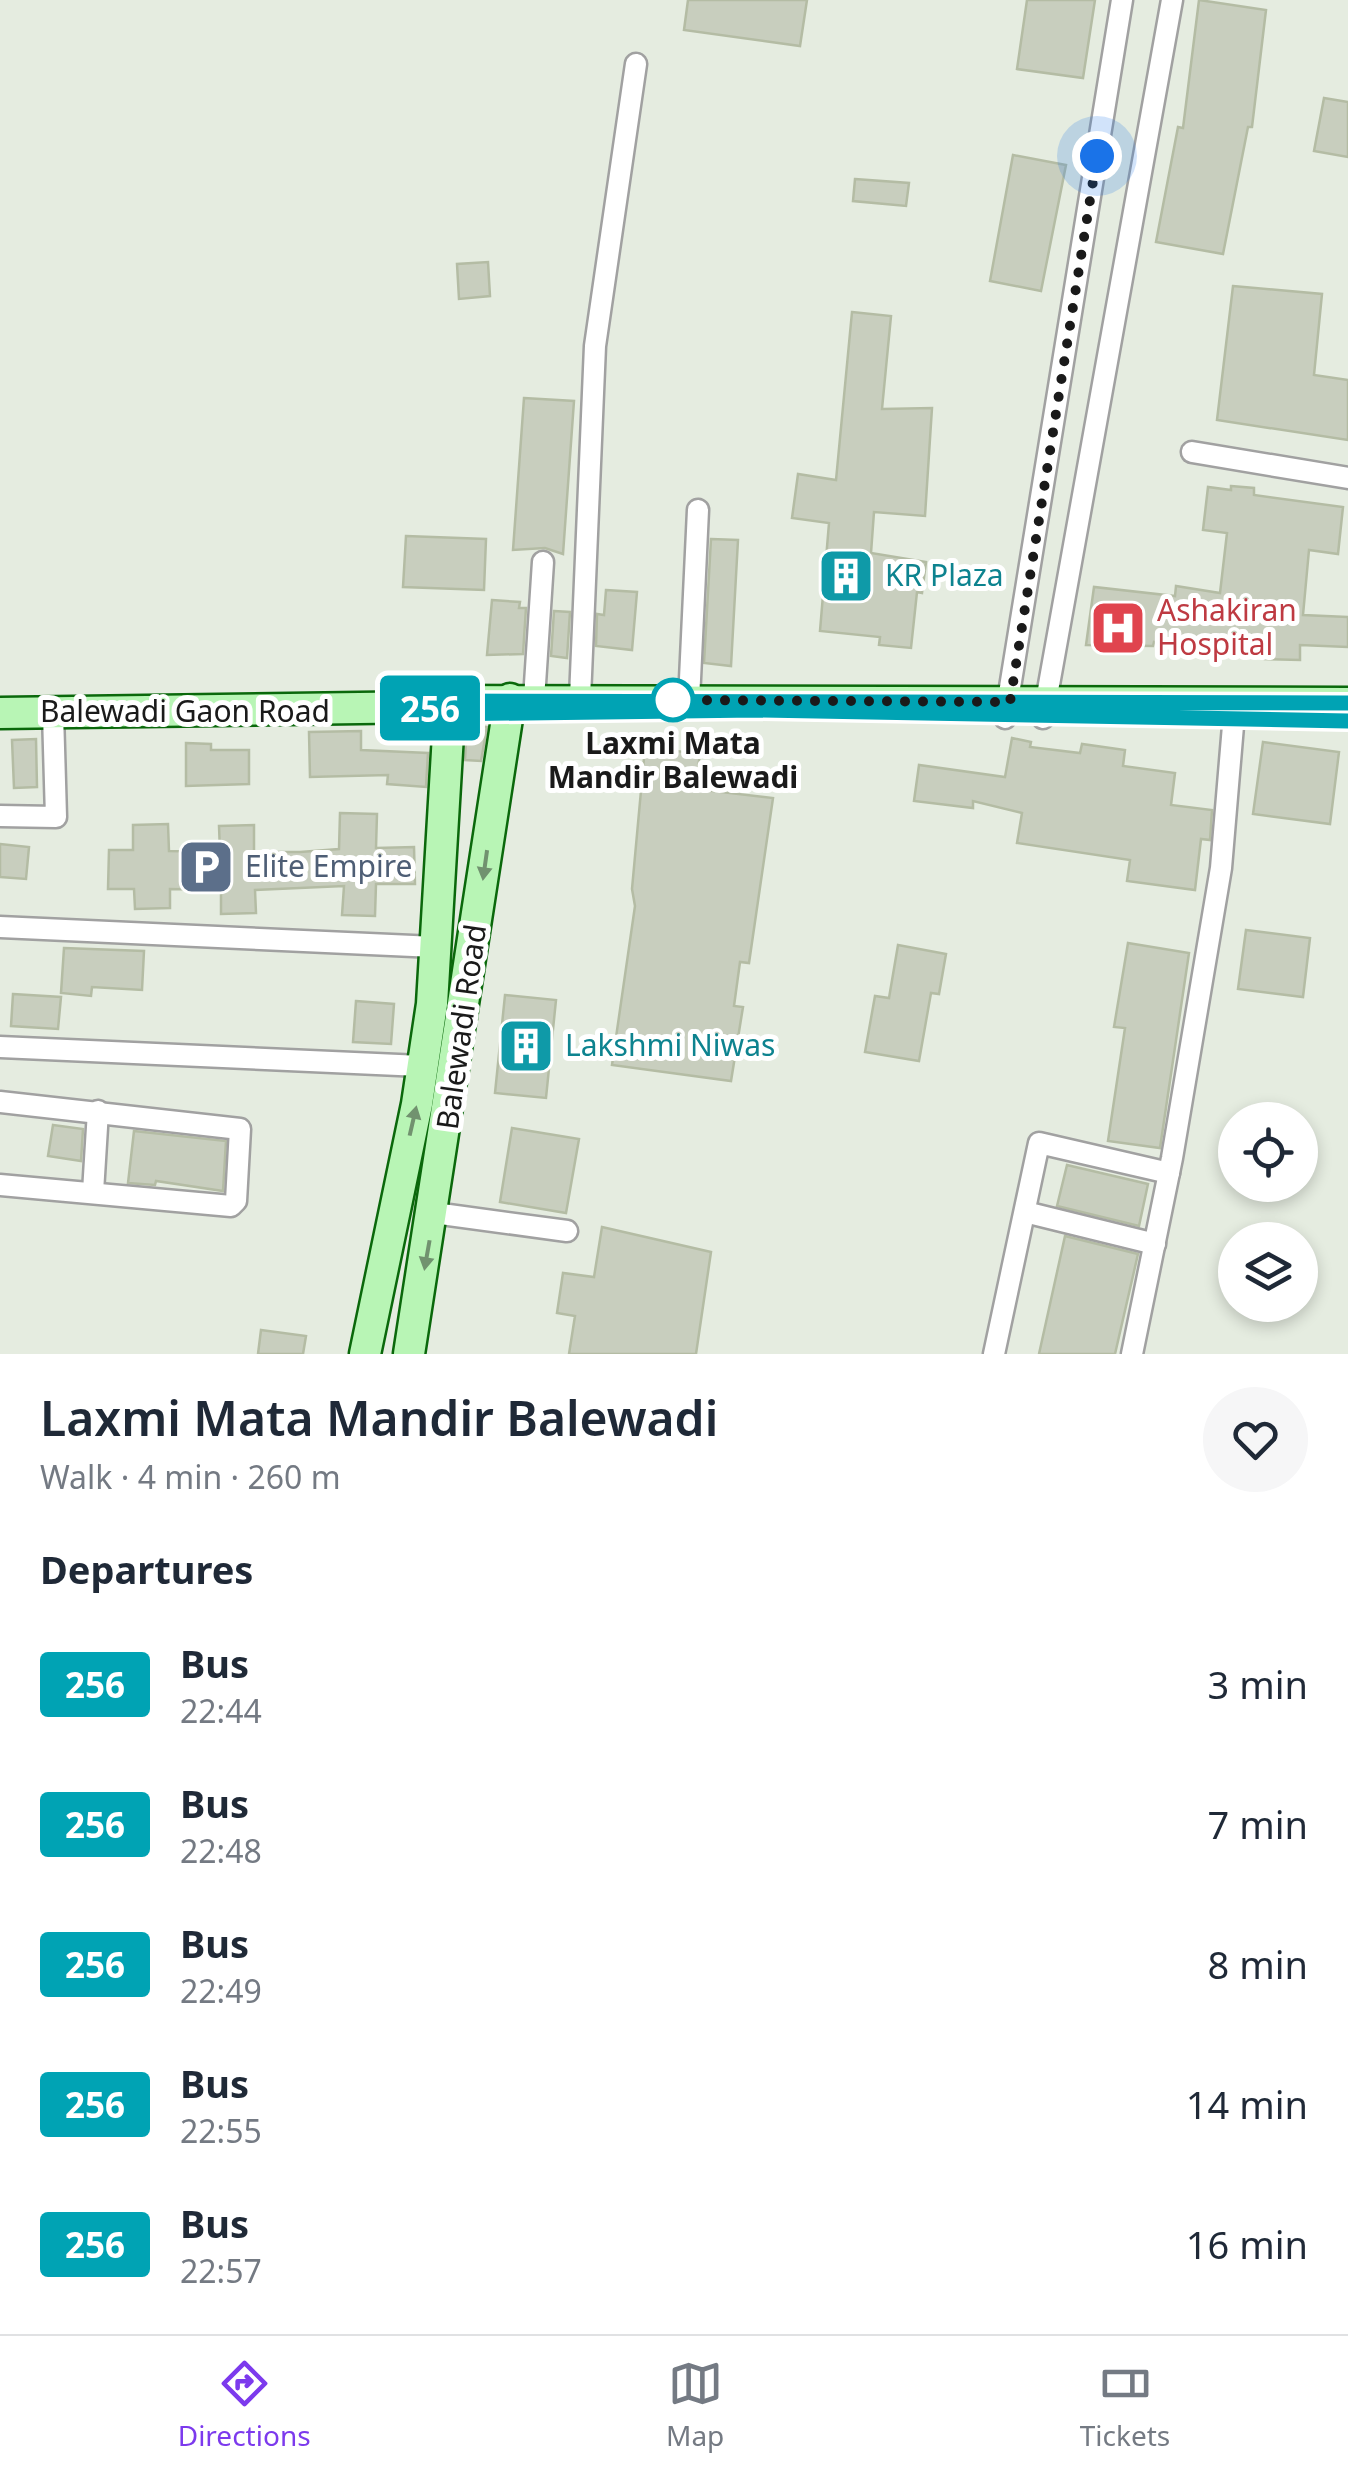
<!DOCTYPE html>
<html lang="en">
<head>
<meta charset="utf-8">
<style>
	:root { --surface:#fff; --page:#f6f6f7; --text:#1f2937; --muted:#747a83; --line:#e0e1e3; --accent:#7c3aed }
	body { margin:0; font-family:"Noto Sans",sans-serif; background:var(--page); color:var(--text); height:100vh; display:flex; flex-direction:column; font-size:38px; white-space:nowrap }
	* { box-sizing:border-box; margin:0 }
	p { font-size:32px; color:var(--muted) }
	.icon { flex:none; width:55px; height:55px; fill:none; stroke:currentColor; stroke-width:2; stroke-linecap:round; stroke-linejoin:round }
	.map { position:relative; height:1354px; overflow:hidden }
	.side { display:flex; flex-direction:column; background:var(--surface); flex:1 }
	.side>* { flex:none }
	.badge { padding:0 20px; border-radius:8px; font-size:35px; line-height:65px }
	.fabs { position:absolute; left:1218px; top:1102px; display:grid; gap:20px }
	.fabs a { display:grid; place-items:center; width:100px; height:100px; border-radius:50%; background:var(--surface); box-shadow:0 5px 15px #0003; font-size:50px }
	.you { position:absolute; width:50px; height:50px; margin:-25px; border:8px solid #fff; border-radius:50%; background:#1a73e8; box-shadow:0 0 0 15px #1a73e833 }
	.map>.badge { position:absolute; translate:-50% -50%; box-shadow:0 0 0 5px #fff }
	h2 { padding:0 40px; font-size:38px; line-height:90px }
	.round { display:grid; place-items:center; flex:none; width:105px; height:105px; border-radius:52px; background:var(--page) }
	.summary { display:flex; align-items:center; justify-content:space-between; height:170px; padding:0 40px }
	h1 { font-size:48px; font-weight:600; line-height:75px }
	ul { padding:0; list-style:none }
	li { display:flex; align-items:center; gap:30px; height:140px; padding:0 40px }
	li div { flex:1 }
	li b { display:block; font-size:38px }
	li em { font-style:normal }
	li .badge { min-width:110px; font-weight:700; text-align:center }
	.tab-bar { display:flex; justify-content:space-around; align-items:center; height:140px; border-top:2px solid var(--line); background:var(--surface); font-size:28px; color:var(--muted) }
	.tab-bar a { display:grid; justify-items:center; gap:5px }
	.tab-bar .selected { color:var(--accent) }
	.map>svg:first-child { display:block }
	.building { fill:#c8cebe; stroke:#b4bca4; stroke-width:2.5 }
	.lines { fill:none; stroke-linecap:round; stroke-linejoin:round }
	.street-casing { stroke:#a1a1a1; stroke-width:25 }
	.secondary-casing { stroke:#0a680b; stroke-width:35 }
	.street { stroke:#fff; stroke-width:20 }
	.secondary { stroke:#b8f5b5; stroke-width:30 }
	.oneway { fill:#71926f }
	.line-casing { stroke:#fff; stroke-width:22 }
	.line { stroke:#00a3b4; stroke-width:15 }
	.walk { stroke:#1a1a1a; stroke-width:10; stroke-dasharray:0 18 }
	.stop-dot { fill:#fff; stroke:#00a3b4; stroke-width:5 }
	.labels { text-anchor:middle; stroke-width:10; stroke-linejoin:round; paint-order:stroke }
	.culture-label { font-size:30px; fill:#0d838f; stroke:#fff; text-anchor:start }
	.health-label { font-size:30px; fill:#be3a42; stroke:#fff; text-anchor:start }
	.street-label { font-size:30px; fill:#1a1a1a; stroke:#fff }
	.stop-label { font-size:30px; font-weight:bold; fill:#1a1a1a; stroke:#fff }
	.service-label { font-size:30px; fill:#4e5e75; stroke:#fff; text-anchor:start }
</style>
</head>
<body>
<div class="map">
<svg width="1348" height="1354" viewBox="0 0 1348 1354">
	<rect width="100%" height="100%" fill="#e5ece0"/>
	<g class="building">
		<polygon points="688,0 807,0 800,46 684,30"/>
		<polygon points="1027,0 1095,0 1083,78 1017,69"/>
		<polygon points="1199,0 1266,10 1252,127 1248,127 1223,254 1156,242 1178,127 1183,128"/>
		<polygon points="1324,98 1348,102 1348,157 1314,151"/>
		<polygon points="1013,155 1066,165 1041,291 990,281"/>
		<polygon points="855,179 909,183 906,206 853,201"/>
		<polygon points="488,262 490,296 459,299 457,264"/>
		<polygon points="1233,286 1322,294 1314,375 1348,380 1348,440 1217,420"/>
		<polygon points="852,312 891,316 882,409 932,408 925,516 874,512 871,553 926,562 922,593 917,592 911,648 879,645 880,637 820,631 829,523 792,518 798,474 836,480"/>
		<polygon points="524,398 574,401 563,554 545,548 513,550"/>
		<polygon points="1231,486 1254,488 1254,495 1343,507 1338,554 1309,550 1303,615 1348,617 1348,647 1300,645 1300,660 1265,659 1266,646 1230,645 1229,655 1154,642 1153,646 1086,645 1094,587 1175,596 1176,586 1220,593 1227,533 1203,530 1208,487 1231,490"/>
		<polygon points="406,536 486,539 484,590 403,587"/>
		<polygon points="711,539 738,540 731,666 704,663"/>
		<polygon points="606,590 637,592 632,650 596,646 597,614 604,615"/>
		<polygon points="492,600 520,602 519,608 526,608 523,654 487,655"/>
		<polygon points="554,611 570,612 567,658 551,656"/>
		<polygon points="467,725 487,727 481,761 465,760"/>
		<polygon points="361,731 361,750 428,753 426,787 387,784 388,775 310,777 309,732"/>
		<polygon points="1012,738 1031,742 1030,747 1080,753 1082,744 1125,750 1123,766 1175,773 1171,805 1212,810 1210,840 1201,839 1195,890 1127,881 1130,860 1017,843 1022,813 973,801 973,808 914,801 919,765 1005,777"/>
		<polygon points="36,739 37,787 14,788 12,740"/>
		<polygon points="1263,742 1339,752 1330,824 1253,814"/>
		<polygon points="186,743 211,744 211,750 249,750 249,784 186,786"/>
		<polygon points="645,747 700,754 695,789 773,798 749,963 740,962 734,1006 743,1007 731,1081 612,1065 635,906 632,889"/>
		<polygon points="340,813 377,814 376,848 414,847 415,884 376,884 375,916 342,915 344,886 255,890 256,913 221,914 221,890 170,889 170,908 135,909 134,889 108,889 109,850 133,850 133,825 168,824 169,851 220,852 219,826 254,825 254,852 300,852 339,849"/>
		<polygon points="0,844 29,847 26,879 0,877"/>
		<polygon points="1246,930 1310,938 1303,997 1238,989"/>
		<polygon points="1128,943 1189,953 1160,1148 1108,1141 1125,1028 1114,1027"/>
		<polygon points="898,945 946,954 939,994 931,993 919,1061 865,1052 875,996 889,998"/>
		<polygon points="64,948 144,951 142,990 92,987 91,996 61,993"/>
		<polygon points="13,994 61,997 58,1029 11,1026"/>
		<polygon points="505,995 556,1000 546,1098 495,1093"/>
		<polygon points="356,1001 394,1004 391,1044 353,1042"/>
		<polygon points="53,1125 83,1129 81,1161 48,1156"/>
		<polygon points="512,1128 579,1139 566,1213 500,1202"/>
		<polygon points="134,1131 226,1141 223,1191 156,1181 155,1185 128,1183"/>
		<polygon points="1067,1165 1148,1184 1139,1226 1057,1206"/>
		<polygon points="602,1227 711,1252 696,1354 569,1354 575,1316 557,1313 563,1273 594,1277"/>
		<polygon points="1065,1236 1138,1254 1115,1354 1039,1354"/>
		<polygon points="261,1330 306,1336 303,1354 258,1354"/>
	</g>
	<g class="lines">
		<g class="street-casing">
			<g id="street">
				<polyline points="1192,452 1348,478"/>
				<polyline points="580,698 595,346 636,64"/>
				<polyline points="534,699 543,562"/>
				<polyline points="689,700 698,510"/>
				<polyline points="1005,718 1122,0"/>
				<polyline points="1043,718 1172,0"/>
				<polyline points="0,816 56,817 53,713"/>
				<polyline points="0,927 435,947"/>
				<polyline points="0,1047 421,1066"/>
				<polyline points="0,1102 240,1129 236,1201 231,1206 0,1185"/>
				<polyline points="93,1192 98,1111"/>
				<polyline points="1025,1212 1155,1244"/>
				<polyline points="434,1213 567,1231"/>
				<polyline points="994,1354 1039,1143 1169,1173"/>
				<polyline points="1132,1354 1172,1158 1221,868 1235,702"/>
			</g>
		</g>
		<g class="secondary-casing">
			<g id="secondary">
				<polyline points="0,713 430,707 440,701 1348,703"/>
				<polyline points="365,1354 417,1104 432,1004 450,701"/>
				<polyline points="409,1354 510,699"/>
			</g>
		</g>
		<use href="#street" class="street"/>
		<use href="#secondary" class="secondary"/>
	</g>
	<defs><path id="oneway-solid" d="M-6-.8H1V-3.2L6.5 0L1 3.2V.8H-6Z" transform="scale(2.5)"/></defs>
	<g class="oneway">
		<use href="#oneway-solid" transform="translate(485 865) rotate(98)"/>
		<use href="#oneway-solid" transform="translate(413 1121) rotate(-77)"/>
		<use href="#oneway-solid" transform="translate(427 1255) rotate(100)"/>
	</g>
	<g class="lines">
		<g class="line-casing">
			<polyline id="line" points="1348,703 440,701 430,708 439,714 756,710 1348,721"/>
		</g>
		<use href="#line" class="line"/>
		<polyline class="walk" points="673,700 663,700 1010,702 1097,156"/>
	</g>
	<defs>
		<g id="building-square" transform="scale(2.875)"><rect x="-9" y="-9" width="18" height="18" rx="4" fill="#0f9aa8" stroke="#fff"/><path d="M-4-6H4V6H1V3H-1V6H-4ZM-2.5-4.3h1.7v1.8h-1.7ZM.8-4.3h1.7v1.8H.8ZM-2.5-1h1.7V.8h-1.7ZM.8-1h1.7V.8H.8Z" fill="#fff"/></g>
		<g id="hospital-square" transform="scale(2.875)"><rect x="-9" y="-9" width="18" height="18" rx="4" fill="#e0444e" stroke="#fff"/><path d="M-5-5h3v3.5h4V-5h3V5h-3V1.5h-4V5h-3Z" fill="#fff"/></g>
		<g id="parking-square" transform="scale(2.875)"><rect x="-9" y="-9" width="18" height="18" rx="4" fill="#5c6f8a" stroke="#fff"/><path d="M-3.5-5.5H1a3.5 3.5 0 0 1 0 7H-1V5.5H-3.5ZM-1-3.4V-.6H.8a1.4 1.4 0 0 0 0-2.8Z" fill="#fff"/></g>
	</defs>
	<g fill-rule="evenodd">
		<use href="#building-square" x="846" y="576"/>
		<use href="#hospital-square" x="1118" y="628"/>
		<use href="#parking-square" x="206" y="867"/>
		<use href="#building-square" x="526" y="1046"/>
	</g>
	<circle class="stop-dot" cx="673" cy="700" r="20"/>
	<g class="labels">
		<g class="culture-label">
			<text x="885" y="586">KR Plaza</text>
			<text x="565" y="1056">Lakshmi Niwas</text>
		</g>
		<g class="health-label">
			<text x="1157" y="621">Ashakiran<tspan x="1157" dy="34">Hospital</tspan></text>
		</g>
		<g class="street-label">
			<text x="185" y="722">Balewadi Gaon Road</text>
			<text transform="translate(462 1027) rotate(-82)" y="10">Balewadi Road</text>
		</g>
		<g class="stop-label">
			<text x="673" y="754">Laxmi Mata<tspan x="673" dy="34">Mandir Balewadi</tspan></text>
		</g>
		<g class="service-label">
			<text x="245" y="877">Elite Empire</text>
		</g>
	</g>
</svg>
<div class="fabs">
<a><svg class="icon" aria-label="locate" viewBox="0 0 24 24"><circle cx="12" cy="12" r="6"/><path d="M12 2v4M12 18v4M2 12h4M18 12h4"/></svg></a>
<a><svg class="icon" aria-label="layers" viewBox="0 0 24 24"><path d="M12 4l9 5-9 5-9-5zM3 14l9 5 9-5"/></svg></a>
</div>
<div class="you" style="left:1097px;top:156px"></div>
<b class="badge" style="left:430px;top:708px;background:#00a3b4;color:#fff">256</b>
</div>
<section class="side">
<div class="summary"><div><h1>Laxmi Mata Mandir Balewadi</h1><p>Walk · 4 min · 260 m</p></div><a class="round"><svg class="icon" aria-label="heart" viewBox="0 0 24 24"><path d="M12 20l-8-8c-3-5 5-10 8-4 3-6 11-1 8 4z"/></svg></a></div>
<h2>Departures</h2>
<ul>
<li><span class="badge" style="background:#00a3b4;color:#fff">256</span><div><b>Bus</b><p>22:44</p></div><em>3 min</em></li>
<li><span class="badge" style="background:#00a3b4;color:#fff">256</span><div><b>Bus</b><p>22:48</p></div><em>7 min</em></li>
<li><span class="badge" style="background:#00a3b4;color:#fff">256</span><div><b>Bus</b><p>22:49</p></div><em>8 min</em></li>
<li><span class="badge" style="background:#00a3b4;color:#fff">256</span><div><b>Bus</b><p>22:55</p></div><em>14 min</em></li>
<li><span class="badge" style="background:#00a3b4;color:#fff">256</span><div><b>Bus</b><p>22:57</p></div><em>16 min</em></li>
</ul>
</section>
<nav class="tab-bar">
<a class="selected"><svg class="icon" aria-label="directions" viewBox="0 0 24 24"><path d="M12 3l9 9-9 9-9-9zM9 14v-3h6M13 9l2 2-2 2"/></svg>Directions</a>
<a><svg class="icon" aria-label="map" viewBox="0 0 24 24"><path d="M3 6l6-2 6 2 6-2v14l-6 2-6-2-6 2zM9 4v14M15 6v14"/></svg>Map</a>
<a><svg class="icon" aria-label="tickets" viewBox="0 0 24 24"><path d="M3 7h18v10H3zM15 7v10"/></svg>Tickets</a>
</nav>
</body>
</html>
